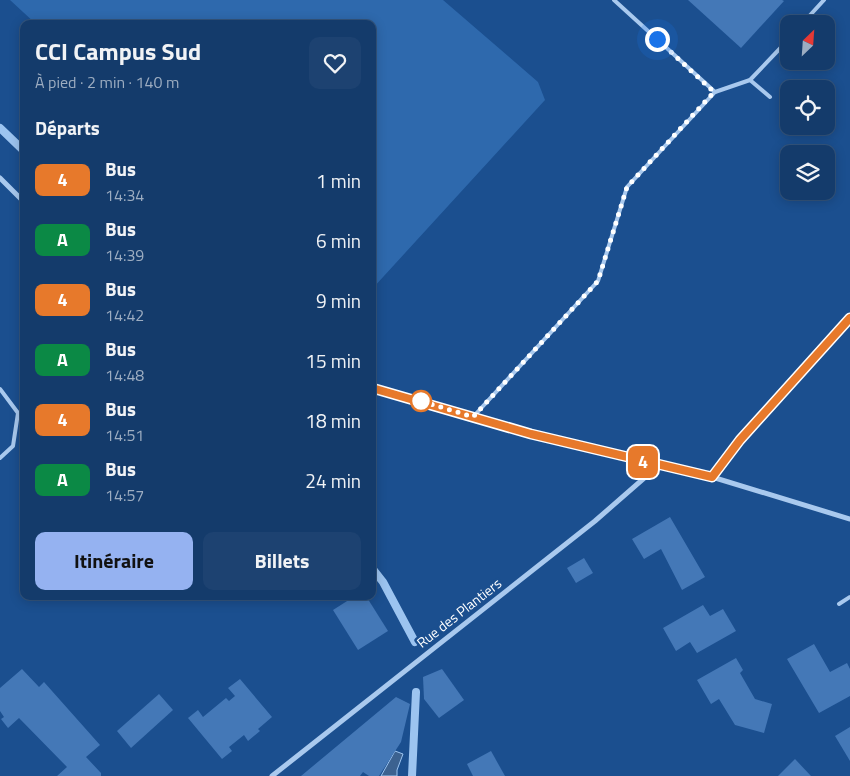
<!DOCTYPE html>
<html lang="fr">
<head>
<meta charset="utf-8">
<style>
	:root { --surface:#143b6b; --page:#1d4271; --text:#f1f3f6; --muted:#9dadc1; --line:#33557e; --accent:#95b2f1 }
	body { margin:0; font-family:"Titillium Web",sans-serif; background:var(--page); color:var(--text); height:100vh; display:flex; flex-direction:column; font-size:19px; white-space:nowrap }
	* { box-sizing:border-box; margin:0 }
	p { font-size:16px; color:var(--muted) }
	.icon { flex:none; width:28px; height:28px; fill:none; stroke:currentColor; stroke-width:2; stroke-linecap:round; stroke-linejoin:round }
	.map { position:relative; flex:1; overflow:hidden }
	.details { position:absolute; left:20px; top:20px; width:356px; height:580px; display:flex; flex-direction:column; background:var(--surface); border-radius:10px; box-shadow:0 2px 12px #0003,0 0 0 1px var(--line) }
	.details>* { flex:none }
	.badge { padding:0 10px; border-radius:8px; font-size:18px; line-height:32px }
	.needle { width:32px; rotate:25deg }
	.buttons { position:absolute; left:780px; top:15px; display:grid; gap:10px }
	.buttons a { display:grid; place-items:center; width:55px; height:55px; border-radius:10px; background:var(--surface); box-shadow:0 2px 12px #0003,0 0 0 1px var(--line); font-size:25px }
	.you { position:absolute; width:25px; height:25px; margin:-12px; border:4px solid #fff; border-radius:50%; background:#1a73e8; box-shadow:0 0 0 8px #1a73e833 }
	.map>.badge { position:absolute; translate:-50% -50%; box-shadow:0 0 0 2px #fff }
	h2 { padding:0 15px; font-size:19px; line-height:45px }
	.round { display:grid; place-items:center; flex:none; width:52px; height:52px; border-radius:10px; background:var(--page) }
	.summary { display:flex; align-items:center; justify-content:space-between; height:85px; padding:0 15px }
	h1 { font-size:24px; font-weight:700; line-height:38px }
	.cta { display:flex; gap:10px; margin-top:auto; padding:10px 15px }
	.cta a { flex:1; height:58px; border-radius:10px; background:var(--accent); color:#111; font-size:20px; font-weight:700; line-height:58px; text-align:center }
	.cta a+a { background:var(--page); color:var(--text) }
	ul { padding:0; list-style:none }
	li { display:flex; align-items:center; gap:15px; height:60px; padding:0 15px }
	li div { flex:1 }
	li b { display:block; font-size:19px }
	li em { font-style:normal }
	li .badge { min-width:55px; font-weight:700; text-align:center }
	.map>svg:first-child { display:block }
	.green { fill:#2e69ad }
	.water { fill:#3c6290; stroke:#9cc4f0 }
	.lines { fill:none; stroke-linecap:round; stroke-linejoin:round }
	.stream { stroke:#9cc4f0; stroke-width:8 }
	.building { fill:#4478b7 }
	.service { stroke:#a9c9ee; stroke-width:4 }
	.minor { stroke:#a9c9ee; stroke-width:5 }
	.line-casing { stroke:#fff; stroke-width:11 }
	.line { stroke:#e7792b; stroke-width:8 }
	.walk { stroke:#fff; stroke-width:5; stroke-dasharray:0 9 }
	.stop-dot { fill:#fff; stroke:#e7792b; stroke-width:2.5 }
	.labels { text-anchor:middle; stroke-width:5; stroke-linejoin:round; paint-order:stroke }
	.street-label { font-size:14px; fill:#fff; stroke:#1b4f8f }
</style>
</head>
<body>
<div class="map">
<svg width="850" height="776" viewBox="0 0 850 776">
	<rect width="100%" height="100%" fill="#1b4f8f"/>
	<polygon class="green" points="10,0 443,0 538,82 545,100 373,288 372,24 36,24"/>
	<polygon class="water" points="395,751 403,754 397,770 397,776 381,776"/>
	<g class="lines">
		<g class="stream">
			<polyline points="0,128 24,151"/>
			<polyline points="372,568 383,582 415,642"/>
			<polyline points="412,776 416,692"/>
		</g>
	</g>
	<g class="building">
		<polygon points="688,0 782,0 784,1 741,48"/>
		<polygon points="670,517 705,577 682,590 661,549 644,559 632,539"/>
		<polygon points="584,558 593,573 576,583 567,568"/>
		<polygon points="355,596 366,596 388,631 358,650 333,610"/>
		<polygon points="703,605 710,616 723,609 736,631 697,653 690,642 676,651 663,628"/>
		<polygon points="814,644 830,672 847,663 850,669 850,696 819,713 787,659"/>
		<polygon points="736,658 743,670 740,673 755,699 772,704 764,733 735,725 719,699 711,704 697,680"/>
		<polygon points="22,669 39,687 44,682 100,745 86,757 101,773 101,776 57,776 67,767 19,718 8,728 1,719 4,717 0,711 0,688"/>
		<polygon points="442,669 464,700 439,718 424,699 423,677"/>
		<polygon points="240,679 272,717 258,729 260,731 248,741 244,735 229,747 232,751 222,759 188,718 198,710 203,717 226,698 229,701 235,696 228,688"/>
		<polygon points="159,694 173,710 131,748 117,731"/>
		<polygon points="396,697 410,704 401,742 379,776 369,776 363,772 360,776 301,776"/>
		<polygon points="850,727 850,761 835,736"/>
		<polygon points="491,751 505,776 473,776 467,764"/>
		<polygon points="795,759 811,776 778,776"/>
	</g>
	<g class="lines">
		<g class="service">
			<polyline points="614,0 715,92 750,80 789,39"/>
			<polyline points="802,24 824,0"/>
			<polyline points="750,80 770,97"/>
			<polyline points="0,389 18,413 13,446 0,458"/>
			<polyline points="473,417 598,281 627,187 715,92"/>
			<polyline points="839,604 850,597"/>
		</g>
		<g class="minor">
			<polyline points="0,178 24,202"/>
			<polyline points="372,388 531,434 712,477 850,519"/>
			<polyline points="712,477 740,440 850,318"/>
			<polyline points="272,776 595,521 658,466"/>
		</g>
	</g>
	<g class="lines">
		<g class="line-casing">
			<polyline id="line" points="372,388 531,434 712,477 740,440 850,318"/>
		</g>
		<use href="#line" class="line"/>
		<polyline class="walk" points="421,401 418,400 473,417 598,281 627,187 714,92 657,39"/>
	</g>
	<circle class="stop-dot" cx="421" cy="401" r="10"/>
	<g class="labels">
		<g class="street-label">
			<text transform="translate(459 613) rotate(-38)" y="5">Rue des Plantiers</text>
		</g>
	</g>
</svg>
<div class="buttons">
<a><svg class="needle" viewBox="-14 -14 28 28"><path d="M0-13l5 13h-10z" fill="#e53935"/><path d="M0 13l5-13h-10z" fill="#9dadc1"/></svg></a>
<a><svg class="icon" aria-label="locate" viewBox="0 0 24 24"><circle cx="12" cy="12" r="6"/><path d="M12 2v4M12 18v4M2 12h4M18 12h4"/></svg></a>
<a><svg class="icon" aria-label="layers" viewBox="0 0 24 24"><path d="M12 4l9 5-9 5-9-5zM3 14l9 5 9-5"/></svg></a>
</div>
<div class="you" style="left:657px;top:39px"></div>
<b class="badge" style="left:643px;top:462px;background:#e7792b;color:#fff">4</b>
<section class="details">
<div class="summary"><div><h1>CCI Campus Sud</h1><p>À pied · 2 min · 140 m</p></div><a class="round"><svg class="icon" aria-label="heart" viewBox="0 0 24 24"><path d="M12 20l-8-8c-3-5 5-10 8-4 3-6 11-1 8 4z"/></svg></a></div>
<h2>Départs</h2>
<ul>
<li><span class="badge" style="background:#e7792b;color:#fff">4</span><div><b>Bus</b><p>14:34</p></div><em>1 min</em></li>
<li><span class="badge" style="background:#0b8945;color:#fff">A</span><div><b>Bus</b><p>14:39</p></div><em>6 min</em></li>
<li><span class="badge" style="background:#e7792b;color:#fff">4</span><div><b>Bus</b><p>14:42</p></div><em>9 min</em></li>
<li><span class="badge" style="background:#0b8945;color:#fff">A</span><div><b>Bus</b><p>14:48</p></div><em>15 min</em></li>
<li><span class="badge" style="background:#e7792b;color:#fff">4</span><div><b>Bus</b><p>14:51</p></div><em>18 min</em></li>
<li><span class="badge" style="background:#0b8945;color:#fff">A</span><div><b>Bus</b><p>14:57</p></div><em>24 min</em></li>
</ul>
<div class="cta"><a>Itinéraire</a><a>Billets</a></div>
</section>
</div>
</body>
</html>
